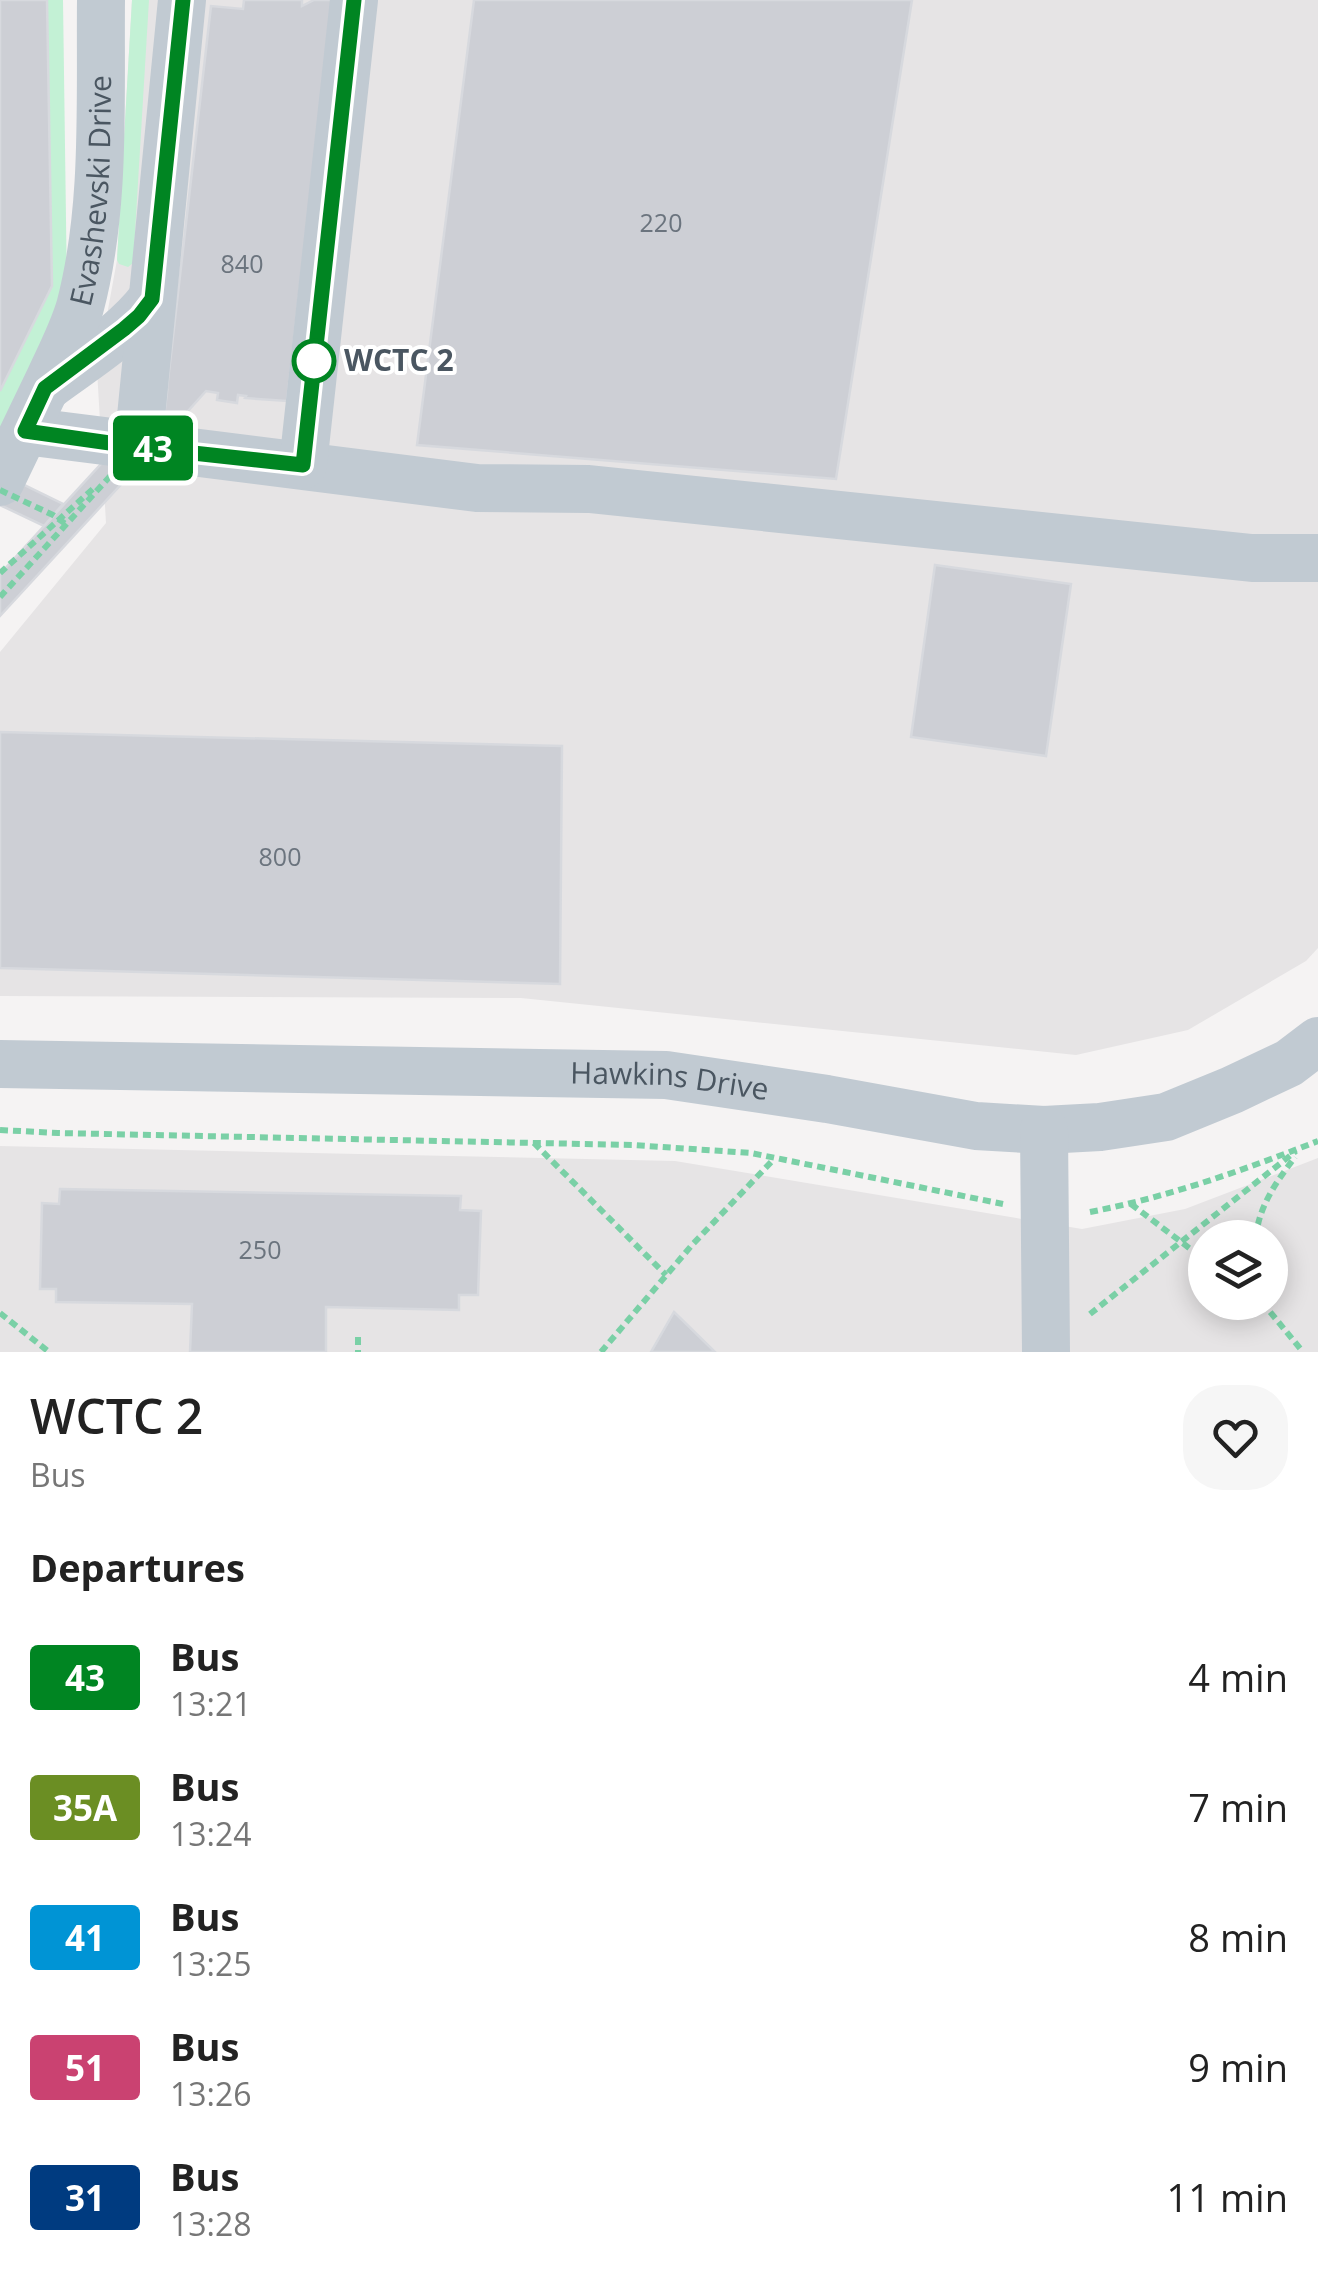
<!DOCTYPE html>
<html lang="en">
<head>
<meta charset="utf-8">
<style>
	:root { --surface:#fff; --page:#f6f6f6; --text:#222; --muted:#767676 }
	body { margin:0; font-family:"Open Sans",sans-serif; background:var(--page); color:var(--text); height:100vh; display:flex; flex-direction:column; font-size:38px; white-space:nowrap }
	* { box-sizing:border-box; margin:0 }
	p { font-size:32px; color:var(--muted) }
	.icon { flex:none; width:55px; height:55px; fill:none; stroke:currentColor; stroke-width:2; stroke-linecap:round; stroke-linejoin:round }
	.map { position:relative; height:1352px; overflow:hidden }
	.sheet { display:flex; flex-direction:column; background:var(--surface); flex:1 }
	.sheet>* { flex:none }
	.badge { padding:0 20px; border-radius:8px; font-size:35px; line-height:65px }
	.tools { position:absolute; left:1188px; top:1220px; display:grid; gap:20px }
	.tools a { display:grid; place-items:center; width:100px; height:100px; border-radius:50%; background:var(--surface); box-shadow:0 5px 25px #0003; font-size:50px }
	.map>.badge { position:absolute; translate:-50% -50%; box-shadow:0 0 0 5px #fff }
	h2 { padding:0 30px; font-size:38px; line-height:90px }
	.round { display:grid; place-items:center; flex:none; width:105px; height:105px; border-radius:40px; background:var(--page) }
	.head { display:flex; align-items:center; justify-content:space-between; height:170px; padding:0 30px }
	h1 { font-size:48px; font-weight:600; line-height:75px }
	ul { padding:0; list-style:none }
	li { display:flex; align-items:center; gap:30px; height:130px; padding:0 30px }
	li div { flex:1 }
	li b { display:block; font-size:38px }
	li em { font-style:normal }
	li .badge { min-width:110px; font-weight:700; text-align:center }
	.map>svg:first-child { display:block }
	.education { fill:#e6e4e5; fill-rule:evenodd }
	.green { fill:#c3f1d5 }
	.building { fill:#cdcfd5; stroke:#d7d9de; stroke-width:2.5 }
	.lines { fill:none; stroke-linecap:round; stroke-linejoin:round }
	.path { stroke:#7ad0a6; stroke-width:6; stroke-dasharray:8 5; stroke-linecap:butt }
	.minor { stroke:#c1cad2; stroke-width:48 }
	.path-bridge { stroke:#7ad0a6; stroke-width:6; stroke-dasharray:8 5; stroke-linecap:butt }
	.line-casing { stroke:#fff; stroke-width:22 }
	.line { stroke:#008522; stroke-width:15 }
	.stop-dot { fill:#fff; stroke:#008522; stroke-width:5 }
	.labels { text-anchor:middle; stroke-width:8; stroke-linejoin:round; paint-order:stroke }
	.number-label { font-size:25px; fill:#6b747e }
	.street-label { font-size:30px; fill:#4a5661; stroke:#fff }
	.stop-label { font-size:30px; font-weight:bold; fill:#4a5661; stroke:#fff; text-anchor:start }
</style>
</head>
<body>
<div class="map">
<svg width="1318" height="1352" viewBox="0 0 1318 1352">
	<rect width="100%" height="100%" fill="#f5f3f3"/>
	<g class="education">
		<polygon points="132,0 1318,0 1318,948 1306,961 1188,1030 1076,1055 521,998 0,996 0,652 106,523 97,370 117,260"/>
		<path d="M0,1146L675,1161L1082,1229L1185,1209L1318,1158V1352H0ZM1205,1238H1270V1302H1205Z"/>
	</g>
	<g class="green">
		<polygon points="0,0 63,0 67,292 0,430"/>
		<polygon points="132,0 149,0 134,249 133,263 128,267 119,264 117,260"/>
	</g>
	<g class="building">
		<polygon points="0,0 47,0 52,286 0,391"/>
		<polygon points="244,0 302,0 302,6 314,0 333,0 287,401 245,398 246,396 238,395 237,403 217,400 218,393 206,391 161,441 211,6 243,9"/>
		<polygon points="474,0 912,0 836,479 417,445"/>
		<polygon points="167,392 161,441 0,616 0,574"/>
		<polygon points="0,473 63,504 44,526 0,505"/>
		<polygon points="935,565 1071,584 1046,756 911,737"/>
		<polygon points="0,732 562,746 560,984 0,968"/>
		<polygon points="60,1189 461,1196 460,1210 481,1211 478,1295 459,1295 459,1310 326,1307 326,1352 190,1352 192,1304 56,1302 56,1289 40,1289 42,1203 59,1204"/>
		<polygon points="674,1312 715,1352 651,1352"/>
	</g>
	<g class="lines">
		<g class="path">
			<polyline points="0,573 95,487"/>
			<polyline points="0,1130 58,1133 633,1145 751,1153 1003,1204"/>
			<polyline points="534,1143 666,1275"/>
			<polyline points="1131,1204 1205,1260"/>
			<path d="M1090,1212C1168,1197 1244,1170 1318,1141"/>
			<path d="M1256,1238C1258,1207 1277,1181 1295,1157"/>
			<polyline points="1262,1302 1303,1352"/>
			<polyline points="0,1313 49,1352"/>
			<polyline points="1090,1314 1296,1151"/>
			<polyline points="358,1337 358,1352"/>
			<polyline points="601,1352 692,1245 774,1159"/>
		</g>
		<g class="minor">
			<path d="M48,386C84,359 125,335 152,299"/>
			<polyline points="25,431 477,488 589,489 1252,558 1318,558"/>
			<polyline points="138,447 182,0"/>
			<polyline points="303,465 354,0"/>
			<path id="s1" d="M0,482C17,447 34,412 50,378C61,354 73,331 80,307C106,208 100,102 101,0"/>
			<path id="s2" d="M0,1064L666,1075L827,1099L976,1126L1044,1130L1100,1127L1166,1117L1232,1090L1289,1063L1318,1041"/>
			<polyline points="1044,1130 1046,1352"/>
		</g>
		<g class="path-bridge">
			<polyline points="0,490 53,515 67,525"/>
			<polyline points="0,597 164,417"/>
		</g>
	</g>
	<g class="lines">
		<g class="line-casing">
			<polyline id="line" points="183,0 152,299 139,316 124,329 45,388 25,431 138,447 303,465 354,0"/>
		</g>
		<use href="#line" class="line"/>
	</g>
	<circle class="stop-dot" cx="314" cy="361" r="20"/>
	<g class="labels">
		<g class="number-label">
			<text x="661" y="232">220</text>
			<text x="242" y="273">840</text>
			<text x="280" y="866">800</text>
			<text x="260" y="1259">250</text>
		</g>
		<g class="street-label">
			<text dy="10" stroke="none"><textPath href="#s1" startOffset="310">Evashevski Drive</textPath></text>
			<text dy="10" stroke="none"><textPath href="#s2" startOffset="670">Hawkins Drive</textPath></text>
		</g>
		<g class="stop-label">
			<text x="344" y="371">WCTC 2</text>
		</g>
	</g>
</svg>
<div class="tools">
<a><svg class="icon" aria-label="layers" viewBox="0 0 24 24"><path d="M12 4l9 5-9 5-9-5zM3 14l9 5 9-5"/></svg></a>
</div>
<b class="badge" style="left:153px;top:448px;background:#008522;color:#fff">43</b>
</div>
<section class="sheet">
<div class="head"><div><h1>WCTC 2</h1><p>Bus</p></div><a class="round"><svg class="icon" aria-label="heart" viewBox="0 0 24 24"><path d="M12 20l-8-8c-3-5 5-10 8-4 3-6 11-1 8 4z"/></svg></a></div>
<h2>Departures</h2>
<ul>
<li><span class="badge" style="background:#008522;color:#fff">43</span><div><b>Bus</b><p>13:21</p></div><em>4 min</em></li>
<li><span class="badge" style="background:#6b8e23;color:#fff">35A</span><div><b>Bus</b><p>13:24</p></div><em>7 min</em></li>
<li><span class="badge" style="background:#0094d5;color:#fff">41</span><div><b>Bus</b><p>13:25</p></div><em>8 min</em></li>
<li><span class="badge" style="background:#ca4271;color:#fff">51</span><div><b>Bus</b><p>13:26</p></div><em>9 min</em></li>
<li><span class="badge" style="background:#003b80;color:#fff">31</span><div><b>Bus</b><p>13:28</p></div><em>11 min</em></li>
</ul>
</section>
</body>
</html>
